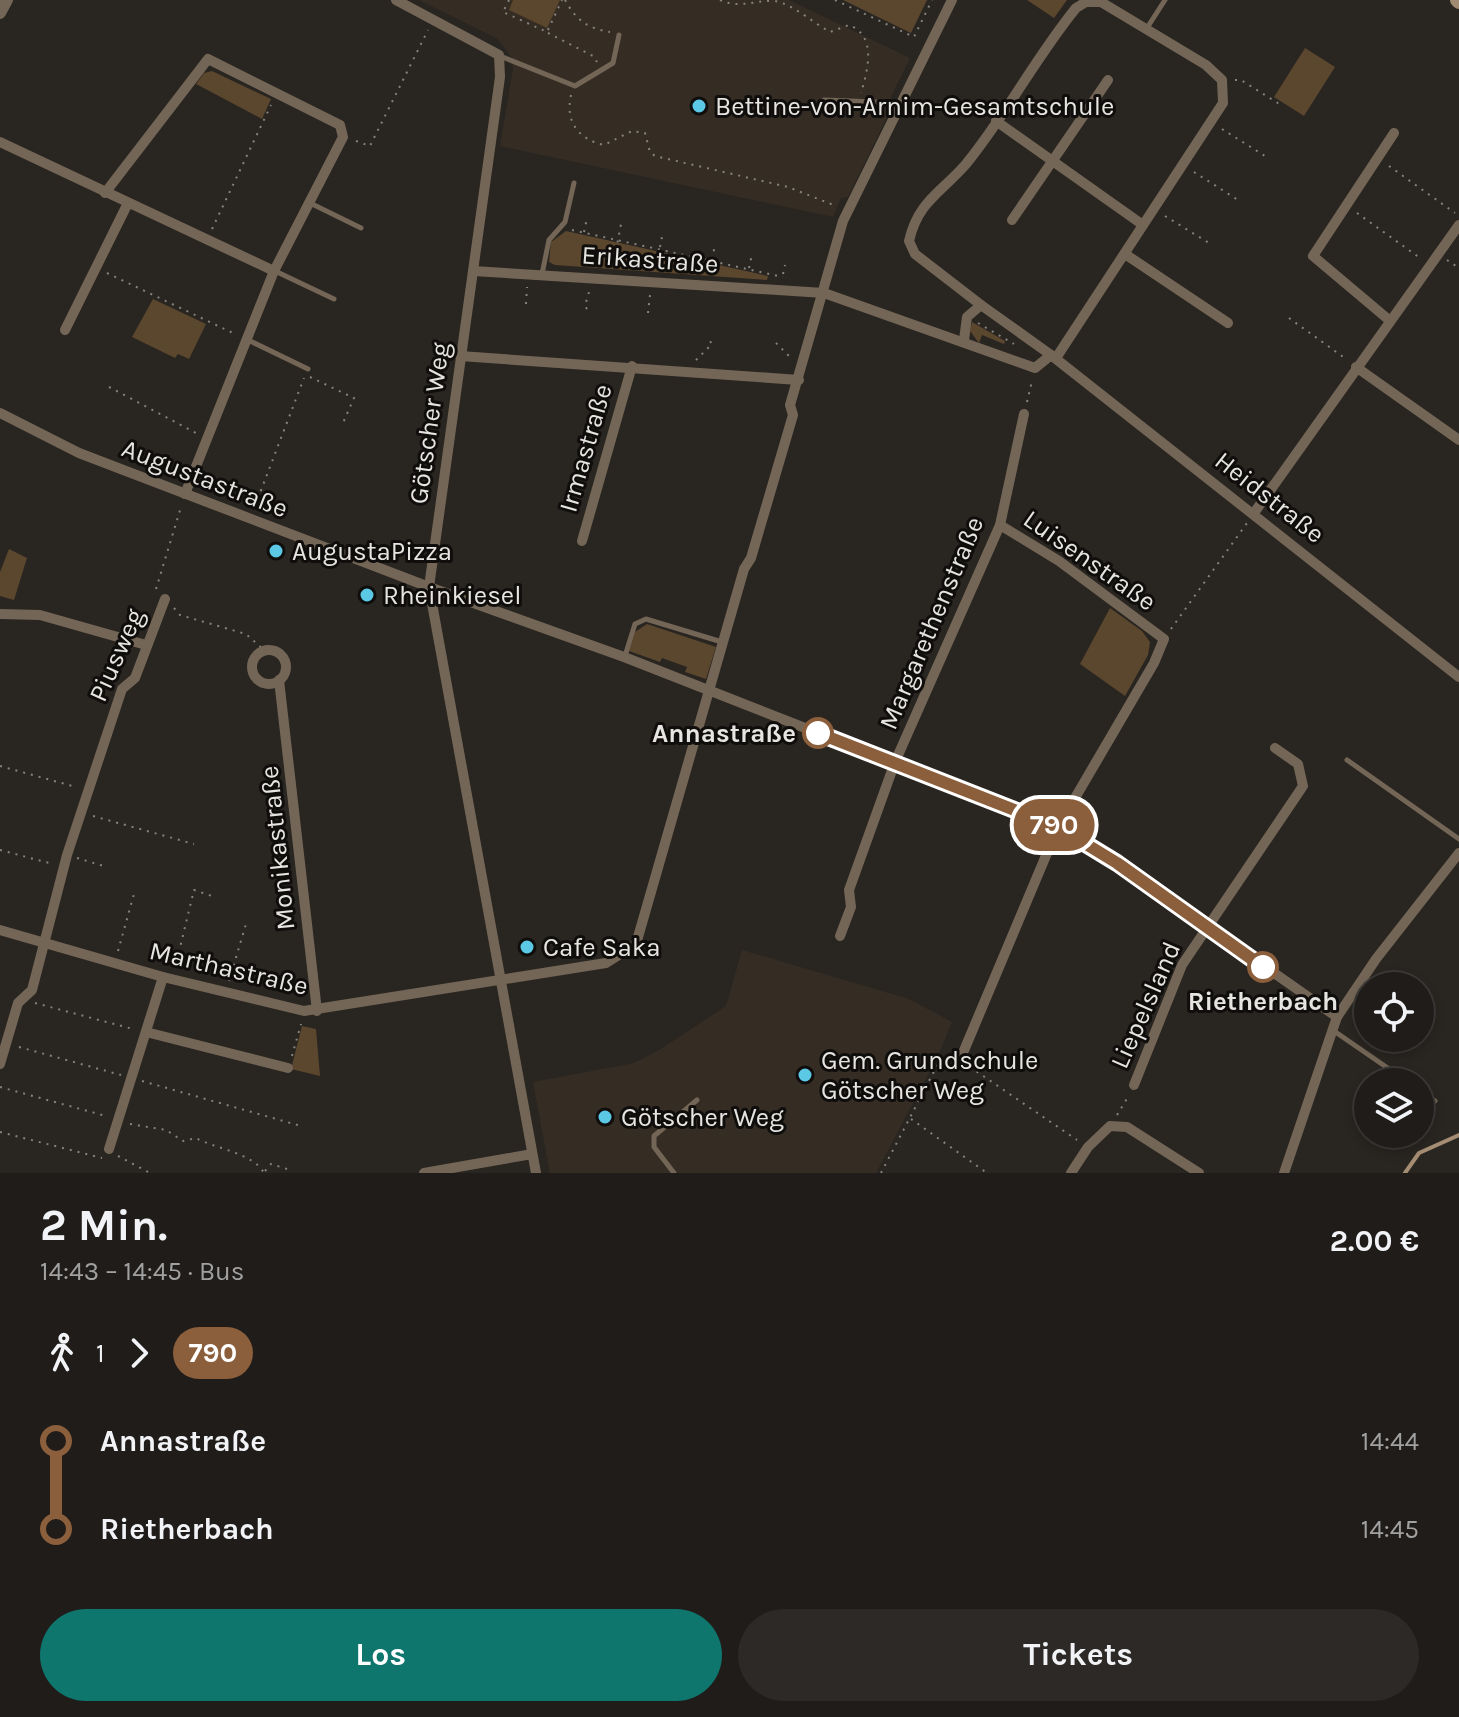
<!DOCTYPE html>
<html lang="de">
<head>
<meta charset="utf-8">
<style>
	:root { --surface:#1f1c19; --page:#2c2926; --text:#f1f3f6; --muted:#a1a1a2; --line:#3c3a38; --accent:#0f766e }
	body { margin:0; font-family:Karla,sans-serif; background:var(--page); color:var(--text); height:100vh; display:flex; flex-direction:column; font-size:30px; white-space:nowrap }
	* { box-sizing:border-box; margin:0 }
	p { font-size:26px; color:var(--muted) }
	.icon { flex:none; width:44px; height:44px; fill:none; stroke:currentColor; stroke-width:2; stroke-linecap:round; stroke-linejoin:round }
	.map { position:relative; height:1173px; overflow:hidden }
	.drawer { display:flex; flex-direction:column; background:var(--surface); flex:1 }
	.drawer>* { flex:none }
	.badge { padding:0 16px; border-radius:26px; font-size:28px; line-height:52px }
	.tools { position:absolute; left:1354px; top:972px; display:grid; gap:16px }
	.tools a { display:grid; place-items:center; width:80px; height:80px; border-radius:50%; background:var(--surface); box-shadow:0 4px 12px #0003,0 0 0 2px var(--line); font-size:40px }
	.map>.badge { position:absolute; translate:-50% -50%; box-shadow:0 0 0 4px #fff }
	.legs { display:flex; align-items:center; gap:12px; height:88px; padding:0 40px; font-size:26px }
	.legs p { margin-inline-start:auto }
	.head { display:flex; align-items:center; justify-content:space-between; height:136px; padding:0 40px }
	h1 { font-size:44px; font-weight:700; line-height:60px }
	.cta { display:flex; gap:16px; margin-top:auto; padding:16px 40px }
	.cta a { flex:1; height:92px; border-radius:48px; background:var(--accent); color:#fff; font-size:32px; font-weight:700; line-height:92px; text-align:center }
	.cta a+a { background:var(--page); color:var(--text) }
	ul { padding:0 40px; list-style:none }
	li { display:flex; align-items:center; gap:28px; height:88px; font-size:30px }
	li i { display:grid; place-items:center; width:12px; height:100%; margin:0 10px; background:currentColor }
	li i::after { content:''; width:20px; height:20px; margin:-10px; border:6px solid; border-radius:50%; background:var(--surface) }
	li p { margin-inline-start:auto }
	li:first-child i { background:linear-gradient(#0000 50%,currentColor 0) }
	li:last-child i { background:linear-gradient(currentColor 50%,#0000 0) }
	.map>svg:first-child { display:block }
	.built { fill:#352d24 }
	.green { fill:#5b462e }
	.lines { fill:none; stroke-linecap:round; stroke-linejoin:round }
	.stream { stroke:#a48d73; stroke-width:4 }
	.path { stroke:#86837f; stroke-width:2; stroke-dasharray:2 6; stroke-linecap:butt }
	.service { stroke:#746656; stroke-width:5 }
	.minor { stroke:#746656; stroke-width:10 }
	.tertiary { stroke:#746656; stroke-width:12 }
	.secondary { stroke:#a08a71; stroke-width:14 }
	.line-1-casing { stroke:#fff; stroke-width:18 }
	.line-1 { stroke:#8b5e3c; stroke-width:12 }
	.poi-dot { fill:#5bc8e6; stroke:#100e0c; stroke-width:3 }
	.stop-1-dot { fill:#fff; stroke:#8b5e3c; stroke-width:4 }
	.labels { text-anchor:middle; stroke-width:6; stroke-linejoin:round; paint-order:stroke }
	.poi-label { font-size:26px; fill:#e7e5e2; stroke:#100e0c; text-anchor:start }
	.street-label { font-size:26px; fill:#e7e5e2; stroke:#100e0c }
	.stop-label { font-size:26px; font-weight:bold; fill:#e7e5e2; stroke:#100e0c; text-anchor:end }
</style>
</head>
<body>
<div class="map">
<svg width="1459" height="1173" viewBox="0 0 1459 1173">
	<rect width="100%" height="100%" fill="#292521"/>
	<g class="built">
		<polygon points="419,0 789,0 910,58 891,97 891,109 848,197 841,198 833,217 500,146 513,69 512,58 498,39"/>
		<polygon points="742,950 909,999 952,1022 938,1056 876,1173 550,1173 533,1082 634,1063 661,1049 726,1006"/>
	</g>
	<g class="green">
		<polygon points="513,0 560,0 547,28 509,10"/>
		<polygon points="843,0 927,0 911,33"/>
		<polygon points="1027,0 1067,0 1054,18"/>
		<polygon points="1305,48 1335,67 1304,116 1274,97"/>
		<polygon points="212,71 271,99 262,119 196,84 204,73"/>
		<polygon points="566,231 768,276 767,280 555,265 549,262 551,242"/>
		<polygon points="153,299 206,324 189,359 178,354 175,358 132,337"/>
		<polygon points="972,322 1005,341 1004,344 982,335 979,343 970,331"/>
		<polygon points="9,549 27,558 14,600 0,596 0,572"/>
		<polygon points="1110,608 1142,631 1150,642 1148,655 1125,696 1080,664"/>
		<polygon points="647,624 716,647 706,679 685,672 687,667 662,658 660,662 629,651 635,632"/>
		<polygon points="302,1026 316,1029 320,1076 291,1069"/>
	</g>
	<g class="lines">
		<polyline class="stream" points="1405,1173 1419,1153 1459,1135"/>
		<g class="path">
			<polyline points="509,0 503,12 547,32 562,0"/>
			<path d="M565,0C576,20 587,28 610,32"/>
			<path d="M720,0C740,9 754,0 775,1C794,5 812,22 830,32L849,25C877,36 868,69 861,93"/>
			<polyline points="835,0 914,37 932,0"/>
			<polyline points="548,33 593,56 597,62"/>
			<polyline points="1235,80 1241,80 1281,105"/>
			<path d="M571,95C565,122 578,139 604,145L632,131L645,133L650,152L655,156L788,187L836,206"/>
			<polyline points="1222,129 1265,156"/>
			<polyline points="356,141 370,146 428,30"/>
			<polyline points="1389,166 1455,213"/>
			<polyline points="1194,172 1238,200"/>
			<polyline points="1357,213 1420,258"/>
			<polyline points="1165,216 1209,243"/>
			<polyline points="212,229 271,105"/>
			<polyline points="572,230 783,277"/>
			<polyline points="584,232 587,218"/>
			<polyline points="660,247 663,232"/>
			<polyline points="712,259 715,245"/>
			<polyline points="1447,260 1459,268"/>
			<polyline points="613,266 621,224"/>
			<polyline points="749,268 752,254"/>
			<polyline points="107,273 235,334"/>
			<polyline points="783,274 785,265"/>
			<polyline points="526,304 527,287"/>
			<polyline points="587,309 585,306 589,292"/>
			<polyline points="648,313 650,295"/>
			<polyline points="1289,318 1346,359"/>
			<polyline points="978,323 1014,344"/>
			<polyline points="776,343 792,359"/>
			<polyline points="696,360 712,344 710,341"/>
			<polyline points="310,377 354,398 343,423"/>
			<polyline points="109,387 196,433"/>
			<polyline points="1027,402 1032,381"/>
			<polyline points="255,506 304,378"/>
			<polyline points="156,589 181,507"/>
			<polyline points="174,608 180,615 246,634 265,651"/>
			<polyline points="1171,629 1247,523"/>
			<polyline points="0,766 76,787"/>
			<polyline points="93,816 194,844"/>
			<polyline points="0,850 53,864"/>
			<polyline points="77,858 107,867"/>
			<polyline points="118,951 134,894"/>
			<polyline points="175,968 194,890 212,896"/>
			<polyline points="229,981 246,924"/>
			<polyline points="35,1003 133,1029"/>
			<polyline points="19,1047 121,1075"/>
			<polyline points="292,1056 301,1024"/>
			<polyline points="970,1067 1077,1140"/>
			<polyline points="142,1081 301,1126"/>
			<polyline points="0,1087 106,1116"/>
			<polyline points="1117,1115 1128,1097"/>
			<polyline points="911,1119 987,1173"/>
			<path d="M130,1124L166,1130L183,1141L196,1138C216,1149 253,1153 264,1173"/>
			<polyline points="0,1132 102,1158"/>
			<polyline points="118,1156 150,1173"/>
			<polyline points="265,1171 271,1164 287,1169"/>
			<polyline points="881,1173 940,1060 950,1060"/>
		</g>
		<g class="service">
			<polyline points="1147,28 1165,0"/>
			<polyline points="500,56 575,86 613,63 619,35"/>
			<polyline points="824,100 901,103"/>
			<polyline points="310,203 361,228"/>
			<polyline points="275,271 334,299"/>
			<polyline points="542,274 549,240 565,222 574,183"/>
			<polyline points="248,340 308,369"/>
			<polyline points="625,656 635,624 646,619 722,642"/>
			<polyline points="1347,760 1459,839"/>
			<polyline points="1334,1031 1408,1082"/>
			<polyline points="1420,1090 1435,1101"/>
			<polyline points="674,1173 654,1147 654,1136 697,1100"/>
		</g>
		<g class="minor">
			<polyline points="396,0 499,55 500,77 429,587 536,1173"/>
			<polyline points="996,121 1143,225"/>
			<polyline points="0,142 274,271"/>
			<polyline points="105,193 208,59 340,125 343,137 274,271 185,494"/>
			<polyline points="1012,220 1108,80"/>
			<polyline points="1125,254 1228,323"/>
			<polyline points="473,271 824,293 1035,368 1051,355 1459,677"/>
			<path d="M981,305L915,254L909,241C918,201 942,192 966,164C1006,115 1036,57 1076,8L1086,2H1101L1206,65L1222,80L1223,103L1056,358"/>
			<polyline points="1389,320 1313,256 1394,133"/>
			<polyline points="65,330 127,205"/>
			<polyline points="964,340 967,317 981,305 1051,355"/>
			<polyline points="460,356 799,380"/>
			<polyline points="1356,367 1459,440"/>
			<polyline points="0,413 79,453 429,587 624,657 1058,827 1117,863 1337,1017"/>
			<polyline points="1254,513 1459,225"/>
			<polyline points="582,541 632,366"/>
			<polyline points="0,614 40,615 146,645"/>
			<circle cx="269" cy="667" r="17"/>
			<polyline points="279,680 317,1011"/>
			<polyline points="0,930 163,977 304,1011 606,963 636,944 744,569 751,558 793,415 790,405 843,221 952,0"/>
			<polyline points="840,936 851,907 849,890 895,762 1000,525 1024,414"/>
			<polyline points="146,1032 288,1068"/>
			<polyline points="960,1060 1058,827 1154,663 1164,639 1059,561 1000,525"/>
			<polyline points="0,1064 18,1003 32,990 67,855 122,689 135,678 165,599"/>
			<polyline points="1134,1085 1182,965 1303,786 1298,764 1275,748"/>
			<polyline points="109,1149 163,977"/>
			<polyline points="424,1173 532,1154"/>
			<polyline points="1071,1173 1088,1147 1110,1126 1127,1127 1199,1173"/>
			<polyline points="1284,1173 1337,1017 1376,959 1459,853"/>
		</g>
		<polyline class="tertiary" points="0,13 7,0"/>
		<polyline class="secondary" points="1457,0 1459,2"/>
	</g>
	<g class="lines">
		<g class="line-1-casing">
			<polyline id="line-1" points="818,733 1058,827 1117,863 1263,967"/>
		</g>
		<use href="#line-1" class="line-1"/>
	</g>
	<g class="poi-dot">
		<circle cx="699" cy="106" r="8"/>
		<circle cx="276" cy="551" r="8"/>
		<circle cx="367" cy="595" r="8"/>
		<circle cx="527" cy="947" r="8"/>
		<circle cx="805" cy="1075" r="8"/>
		<circle cx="605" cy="1117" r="8"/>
	</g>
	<g class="stop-1-dot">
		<circle cx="818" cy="733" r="14"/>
		<circle cx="1263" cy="967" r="14"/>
	</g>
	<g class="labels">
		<g class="poi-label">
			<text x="715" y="115">Bettine-von-Arnim-Gesamtschule</text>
			<text x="292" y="560">AugustaPizza</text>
			<text x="383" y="604">Rheinkiesel</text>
			<text x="543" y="956">Cafe Saka</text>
			<text x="821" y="1069">Gem. Grundschule<tspan x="821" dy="30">Götscher Weg</tspan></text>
			<text x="621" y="1126">Götscher Weg</text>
		</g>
		<g class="street-label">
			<text transform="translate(650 259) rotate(4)" y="9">Erikastraße</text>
			<text transform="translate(429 423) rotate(-82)" y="9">Götscher Weg</text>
			<text transform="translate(585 448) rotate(-74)" y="9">Irmastraße</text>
			<text transform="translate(205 478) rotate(21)" y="9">Augustastraße</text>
			<text transform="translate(1270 497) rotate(38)" y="9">Heidstraße</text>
			<text transform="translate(1090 560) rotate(35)" y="9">Luisenstraße</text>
			<text transform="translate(931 623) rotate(-67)" y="9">Margarethenstraße</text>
			<text transform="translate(116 655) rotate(-66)" y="9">Piusweg</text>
			<text transform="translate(277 848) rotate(-96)" y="9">Monikastraße</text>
			<text transform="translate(229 968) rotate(13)" y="9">Marthastraße</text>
			<text transform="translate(1145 1005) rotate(-66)" y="9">Liepelsland</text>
		</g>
		<g class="stop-label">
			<text x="796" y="742">Annastraße</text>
			<text x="1263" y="1010" text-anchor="middle">Rietherbach</text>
		</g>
	</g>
</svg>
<div class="tools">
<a><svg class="icon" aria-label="locate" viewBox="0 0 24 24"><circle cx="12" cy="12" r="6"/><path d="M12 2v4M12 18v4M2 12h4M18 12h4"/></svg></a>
<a><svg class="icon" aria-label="layers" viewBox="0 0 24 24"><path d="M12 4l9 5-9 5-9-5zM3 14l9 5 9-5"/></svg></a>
</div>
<b class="badge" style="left:1054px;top:825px;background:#8b5e3c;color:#fff">790</b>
</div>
<section class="drawer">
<div class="head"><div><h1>2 Min.</h1><p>14:43 – 14:45 · Bus</p></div><b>2.00 €</b></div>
<div class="legs"><svg class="icon" aria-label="walk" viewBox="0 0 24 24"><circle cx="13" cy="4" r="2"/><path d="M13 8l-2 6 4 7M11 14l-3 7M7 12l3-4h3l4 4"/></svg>1<svg class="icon" aria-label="forward" viewBox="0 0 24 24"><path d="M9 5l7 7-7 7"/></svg><b class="badge" style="background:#8b5e3c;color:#fff">790</b></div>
<ul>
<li><i style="color:#8b5e3c"></i><b>Annastraße</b><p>14:44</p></li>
<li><i style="color:#8b5e3c"></i><b>Rietherbach</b><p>14:45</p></li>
</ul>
<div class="cta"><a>Los</a><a>Tickets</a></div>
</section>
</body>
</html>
